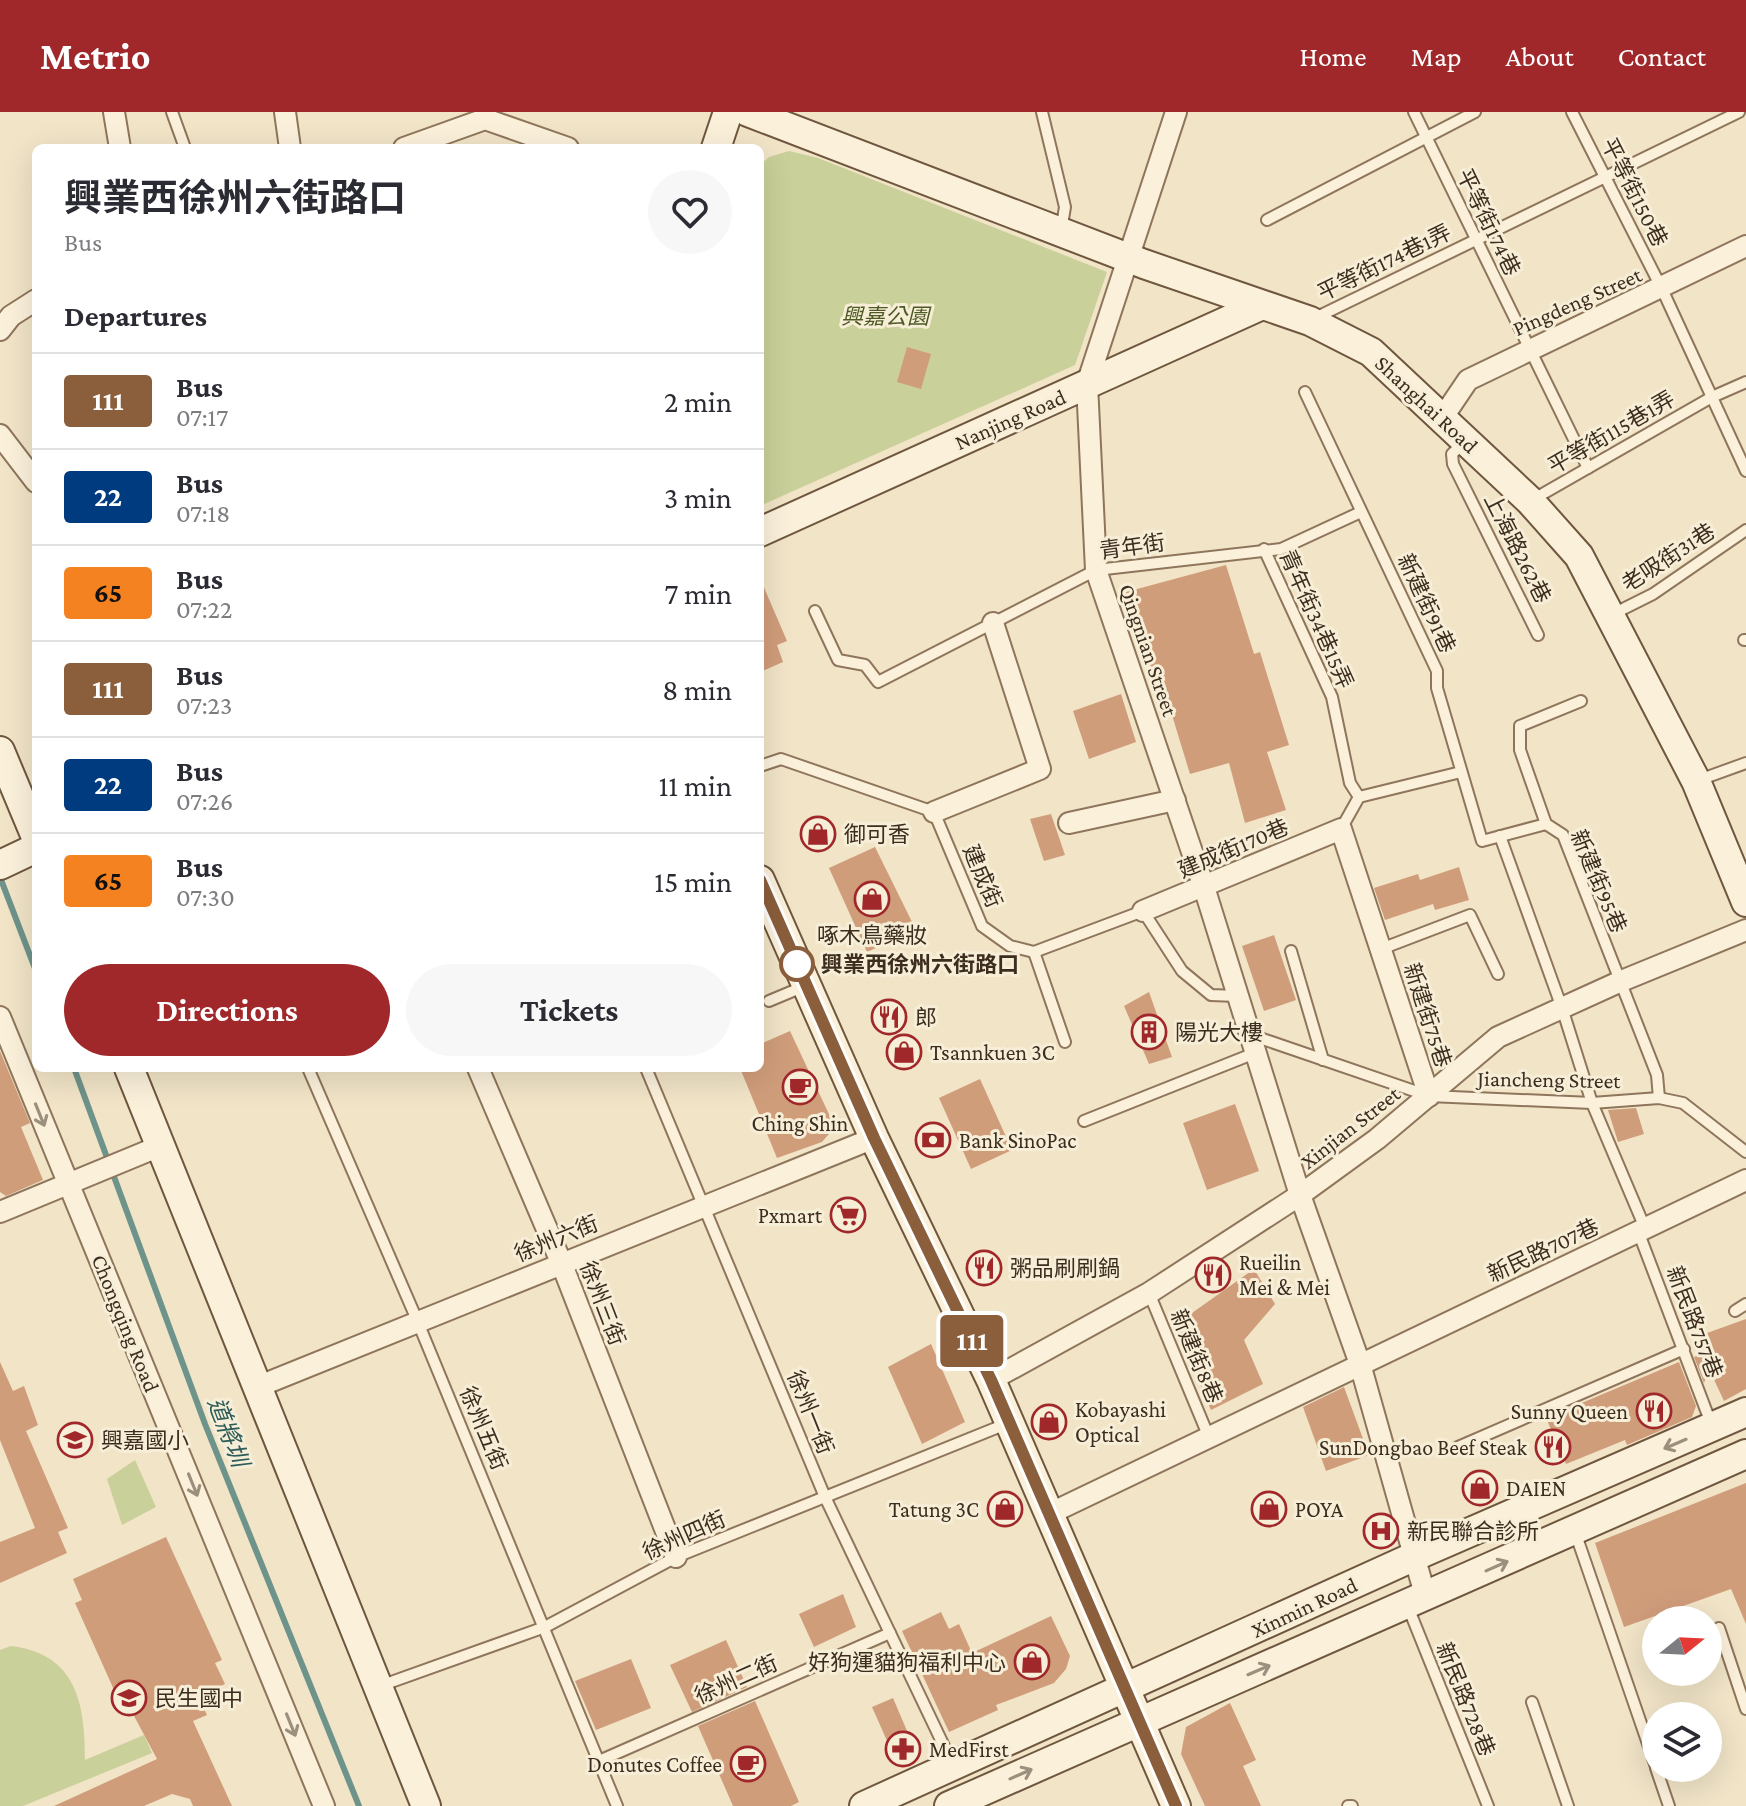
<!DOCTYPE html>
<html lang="en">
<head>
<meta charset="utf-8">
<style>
	:root { --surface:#fff; --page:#f7f7f7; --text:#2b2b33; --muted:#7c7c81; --line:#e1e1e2; --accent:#a0282a }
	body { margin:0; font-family:"Crimson Pro","Noto Sans TC",serif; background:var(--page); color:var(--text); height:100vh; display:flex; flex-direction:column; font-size:30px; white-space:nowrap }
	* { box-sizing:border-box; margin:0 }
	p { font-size:26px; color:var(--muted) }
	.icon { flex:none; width:44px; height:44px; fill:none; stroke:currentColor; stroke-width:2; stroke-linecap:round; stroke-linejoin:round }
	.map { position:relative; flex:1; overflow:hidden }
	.panel { position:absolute; left:32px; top:32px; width:732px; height:928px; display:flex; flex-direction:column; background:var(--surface); border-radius:12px; box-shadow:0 8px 32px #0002 }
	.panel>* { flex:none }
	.badge { padding:0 16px; border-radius:6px; font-size:28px; line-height:52px }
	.needle { width:52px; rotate:72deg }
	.fabs { position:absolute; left:1642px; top:1494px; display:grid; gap:16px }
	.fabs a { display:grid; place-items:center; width:80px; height:80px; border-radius:50%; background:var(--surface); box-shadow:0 8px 32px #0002; font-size:40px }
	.map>.badge { position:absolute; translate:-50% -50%; box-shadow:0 0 0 4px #fff }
	h2 { padding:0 32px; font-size:30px; line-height:72px }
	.round { display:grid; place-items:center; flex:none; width:84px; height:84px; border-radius:42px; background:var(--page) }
	.overview { display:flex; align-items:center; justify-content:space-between; height:136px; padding:0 32px }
	h1 { font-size:38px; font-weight:700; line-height:60px }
	.primary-button { display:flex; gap:16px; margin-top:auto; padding:16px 32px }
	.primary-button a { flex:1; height:92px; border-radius:48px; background:var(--accent); color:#fff; font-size:32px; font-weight:700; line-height:92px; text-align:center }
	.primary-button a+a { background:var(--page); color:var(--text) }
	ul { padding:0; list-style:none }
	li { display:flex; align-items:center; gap:24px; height:96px; padding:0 32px; border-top:2px solid var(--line) }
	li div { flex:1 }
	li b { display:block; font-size:30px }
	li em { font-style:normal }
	li .badge { min-width:88px; font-weight:700; text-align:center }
	header { display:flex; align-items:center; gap:48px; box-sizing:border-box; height:112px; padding:0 40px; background:var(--accent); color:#fff }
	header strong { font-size:38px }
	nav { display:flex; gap:44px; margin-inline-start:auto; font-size:28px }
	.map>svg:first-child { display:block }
	.green { fill:#cad099 }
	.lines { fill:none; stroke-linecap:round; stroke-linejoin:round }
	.stream { stroke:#6e938a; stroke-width:6 }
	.building { fill:#d09d7b }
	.lane-casing { stroke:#8e755b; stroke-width:14 }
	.street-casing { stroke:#8e755b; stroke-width:24 }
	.secondary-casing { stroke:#6f563e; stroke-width:32 }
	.lane { stroke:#fbf1db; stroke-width:10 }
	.street { stroke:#fbf1db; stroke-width:20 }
	.secondary { stroke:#fbf1db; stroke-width:28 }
	.oneway { stroke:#9c8f7d }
	.line-casing { stroke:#fff; stroke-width:18 }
	.line { stroke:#8b5e3c; stroke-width:12 }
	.stop-dot { fill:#fff; stroke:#8b5e3c; stroke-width:4 }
	.labels { text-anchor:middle; stroke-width:6; stroke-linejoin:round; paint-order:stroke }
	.street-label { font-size:22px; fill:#3d2d1f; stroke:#f7eed7 }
	.park-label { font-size:22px; font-style:italic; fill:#4e5a25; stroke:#f7eed7 }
	.poi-label { font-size:22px; fill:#3d2d1f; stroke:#f7eed7; text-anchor:start }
	.stop-label { font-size:22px; font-weight:bold; fill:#3d2d1f; stroke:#f7eed7; text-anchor:start }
	.water-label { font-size:24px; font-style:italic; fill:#2e5d5a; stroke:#f7eed7 }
</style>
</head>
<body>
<header>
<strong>Metrio</strong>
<nav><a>Home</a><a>Map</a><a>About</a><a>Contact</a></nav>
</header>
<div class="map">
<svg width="1746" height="1694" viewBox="0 0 1746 1694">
	<rect width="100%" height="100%" fill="#f1e4c7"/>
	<g class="green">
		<polygon points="789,39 818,46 1107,160 1075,253 760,394 760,53 769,45"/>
		<polygon points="135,1348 156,1395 122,1413 107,1367"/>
		<path d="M11,1534C77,1542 85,1592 85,1648L144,1623L152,1641L23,1694H0V1538Z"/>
	</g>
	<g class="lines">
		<g class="stream">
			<polyline points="0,765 36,859"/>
			<polyline points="74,956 205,1312 359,1694"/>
		</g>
	</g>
	<g class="building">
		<polygon points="907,235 931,242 921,277 897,270"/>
		<polygon points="1226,453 1254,542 1260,540 1289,633 1267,640 1286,698 1245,711 1229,651 1190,662 1168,590 1163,592 1126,480"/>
		<polygon points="760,466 787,529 777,533 783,550 760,560"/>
		<polygon points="1121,582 1136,630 1089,647 1073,599"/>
		<polygon points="1051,702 1065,743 1044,749 1030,707"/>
		<polygon points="875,735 916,818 867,840 829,756"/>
		<polygon points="1459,755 1469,788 1435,798 1433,792 1385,808 1374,776 1418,762 1420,768"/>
		<polygon points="1274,823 1296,888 1264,899 1242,834"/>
		<polygon points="1149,880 1172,945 1149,952 1124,894"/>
		<polygon points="790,919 835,1015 822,1030 777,1046 740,956 760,956 760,932"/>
		<polygon points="0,939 30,1011 21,1015 43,1068 6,1084 0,1080"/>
		<polygon points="980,967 1012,1038 971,1057 939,986"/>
		<polygon points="1235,992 1259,1059 1207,1078 1183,1011"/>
		<polygon points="1636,996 1644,1022 1618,1030 1608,998"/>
		<polygon points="1254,1157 1275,1192 1244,1228 1263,1272 1211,1298 1175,1213"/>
		<polygon points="1746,1207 1746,1277 1724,1289 1709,1257 1704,1271 1694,1245 1704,1241 1696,1225"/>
		<polygon points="931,1232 965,1310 922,1332 888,1255"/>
		<polygon points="0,1250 13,1279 24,1274 38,1313 26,1319 68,1416 58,1420 67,1441 0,1471 0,1430 35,1416 0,1328"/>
		<polygon points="1679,1250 1696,1294 1692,1305 1627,1333 1625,1328 1566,1352 1546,1306"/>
		<polygon points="1344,1275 1369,1343 1326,1359 1303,1295"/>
		<polygon points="1746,1371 1746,1512 1731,1477 1624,1515 1595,1431"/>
		<polygon points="166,1425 222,1548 215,1551 225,1572 198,1584 207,1603 193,1609 232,1694 193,1694 190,1687 172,1682 144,1694 54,1694 157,1647 125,1587 119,1589 75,1491 82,1488 73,1467"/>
		<polygon points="843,1482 856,1515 814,1535 799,1502"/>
		<polygon points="941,1500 949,1517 959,1512 972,1541 1051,1504 1070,1544 1066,1557 1054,1571 996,1593 998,1598 949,1620 902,1519"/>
		<polygon points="726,1528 747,1575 692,1600 670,1553"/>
		<polygon points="631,1547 651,1596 596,1618 575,1569"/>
		<polygon points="893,1586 916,1640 896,1649 872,1595"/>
		<polygon points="755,1589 799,1690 791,1694 733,1694 698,1614"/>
		<polygon points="1230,1591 1256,1648 1243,1654 1261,1694 1205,1694 1181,1642 1186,1615"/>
	</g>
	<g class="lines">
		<g class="lane-casing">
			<g id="lane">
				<polyline points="172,0 185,36"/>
				<polyline points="1042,0 1065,95 1061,119"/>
				<polyline points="1414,0 1588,356"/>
				<polyline points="1572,0 1662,177 1746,359"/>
				<polyline points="1267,108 1475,0"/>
				<polyline points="1315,206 1739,0"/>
				<polyline points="1305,280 1437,559 1437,576 1482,729 1546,712"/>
				<polyline points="1464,330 1452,342 1453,352 1538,523"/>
				<polyline points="1532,388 1712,285 1746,270"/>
				<polyline points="1264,437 1332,585 1350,671 1359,685"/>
				<polyline points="815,499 838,548 865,553 878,570 1096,458 1281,437 1361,400"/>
				<polyline points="1613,502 1653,482 1746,418"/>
				<polyline points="1744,528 1746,528"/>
				<polyline points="1581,589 1520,614 1520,638 1546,712 1563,723 1657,963 1659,986"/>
				<polyline points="760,654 781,647 934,700 982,814 1010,834 1034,840 1143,799 1182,859 1211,883 1237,884"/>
				<polyline points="1699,668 1746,651"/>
				<polyline points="1341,717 1359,685 1461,660"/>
				<polyline points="1500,724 1562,896 1592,991 1645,1116"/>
				<polyline points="1381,837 1470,803 1498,862"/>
				<polyline points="1291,839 1323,948"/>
				<polyline points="1034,840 1065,930"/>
				<polyline points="769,889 805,874"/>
				<polyline points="1251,923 1429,984 1592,991 1659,986 1683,991 1746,1040"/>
				<polyline points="308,956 417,1208 617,1694"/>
				<polyline points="646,956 825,1385 953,1653"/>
				<polyline points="1084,1009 1255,941"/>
				<polyline points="1638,1119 1712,1314"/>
				<polyline points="1149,1181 1208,1323"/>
				<polyline points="1735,1199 1746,1192"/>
				<polyline points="1458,1335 1684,1237"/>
				<polyline points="1575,1420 1656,1655"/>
				<polyline points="1408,1495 1488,1694"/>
				<polyline points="1719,1516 1746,1597"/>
				<polyline points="380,1574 545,1515 676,1445 1006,1312"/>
				<polyline points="1532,1590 1568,1694"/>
				<polyline points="599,1649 890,1521"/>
				<polyline points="1656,1656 1669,1694"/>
				<polyline points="1348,1694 1352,1694"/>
			</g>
		</g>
		<g class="street-casing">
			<g id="street">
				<polyline points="114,0 120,36"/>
				<polyline points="285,0 290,36"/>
				<polyline points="1176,0 1087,272 1096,458 1204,775 1300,1083 1360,1252 1426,1486"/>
				<polyline points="404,36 485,7 568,36"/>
				<polyline points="0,218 11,204 36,188"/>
				<polyline points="1443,305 1468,268 1746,134"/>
				<polyline points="0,323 36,370"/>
				<polyline points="934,700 1040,657 993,511"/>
				<polyline points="1069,711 1175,688"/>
				<polyline points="1143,799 1341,717 1429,984"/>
				<polyline points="0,905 324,1694"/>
				<polyline points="478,956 561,1150 676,1445"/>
				<polyline points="0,1100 160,1034"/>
				<polyline points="991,1268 1149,1181 1300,1083 1377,1027 1498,925 1619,870 1746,818"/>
				<polyline points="257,1275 874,1026"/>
				<polyline points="1051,1401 1746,1068"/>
			</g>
		</g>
		<g class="secondary-casing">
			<g id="secondary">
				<polyline points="748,0 1144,152 1310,209 1371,240 1530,389 1579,444 1696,669 1746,790"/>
				<polyline points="716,36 728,0"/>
				<polyline points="760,420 1260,194"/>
				<polyline points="0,639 36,725"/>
				<polyline points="0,753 36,736"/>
				<polyline points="760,768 874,1026 991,1268 1176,1694"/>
				<polyline points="129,956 426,1694"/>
				<polyline points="864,1694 1413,1445 1746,1300"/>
				<polyline points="949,1694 1746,1342"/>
			</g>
		</g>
		<use href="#lane" class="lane"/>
		<use href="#street" class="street"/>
		<use href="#secondary" class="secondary"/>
	</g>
	<defs><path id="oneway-shaft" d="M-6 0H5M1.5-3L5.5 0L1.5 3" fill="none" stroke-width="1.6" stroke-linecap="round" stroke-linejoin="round" transform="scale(2)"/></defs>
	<g class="oneway">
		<use href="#oneway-shaft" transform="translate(40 1003) rotate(68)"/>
		<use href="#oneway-shaft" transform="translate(1675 1332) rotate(157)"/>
		<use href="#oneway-shaft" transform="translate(193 1373) rotate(68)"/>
		<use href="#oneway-shaft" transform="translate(1497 1454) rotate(-24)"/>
		<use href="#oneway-shaft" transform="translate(1259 1558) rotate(-23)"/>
		<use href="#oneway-shaft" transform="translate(291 1613) rotate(68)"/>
		<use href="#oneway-shaft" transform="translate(1021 1662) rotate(-24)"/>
	</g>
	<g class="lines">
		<g class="line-casing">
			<polyline id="line" points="760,768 874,1026 991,1268 1176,1694"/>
		</g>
		<use href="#line" class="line"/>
	</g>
	<defs>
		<g id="shop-ring" transform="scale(1.8)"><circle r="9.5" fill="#f7eed7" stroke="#a0282a" stroke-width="1.5"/><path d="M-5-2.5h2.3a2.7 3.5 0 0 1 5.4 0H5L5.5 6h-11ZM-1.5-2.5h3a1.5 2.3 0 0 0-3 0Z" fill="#a0282a"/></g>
		<g id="restaurant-ring" transform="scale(1.8)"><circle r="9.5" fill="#f7eed7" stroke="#a0282a" stroke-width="1.5"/><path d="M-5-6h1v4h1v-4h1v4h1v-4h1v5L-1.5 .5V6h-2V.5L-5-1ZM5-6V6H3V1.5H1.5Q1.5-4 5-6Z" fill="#a0282a"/></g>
		<g id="building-ring" transform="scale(1.8)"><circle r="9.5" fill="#f7eed7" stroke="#a0282a" stroke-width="1.5"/><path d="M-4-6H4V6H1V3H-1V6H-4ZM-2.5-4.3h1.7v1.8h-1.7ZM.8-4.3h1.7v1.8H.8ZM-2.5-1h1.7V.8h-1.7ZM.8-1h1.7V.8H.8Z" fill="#a0282a"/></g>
		<g id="cafe-ring" transform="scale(1.8)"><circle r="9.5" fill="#f7eed7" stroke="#a0282a" stroke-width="1.5"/><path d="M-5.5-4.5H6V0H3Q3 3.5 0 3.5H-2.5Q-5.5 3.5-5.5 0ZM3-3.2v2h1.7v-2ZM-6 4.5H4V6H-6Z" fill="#a0282a"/></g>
		<g id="bank-ring" transform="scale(1.8)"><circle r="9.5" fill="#f7eed7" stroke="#a0282a" stroke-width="1.5"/><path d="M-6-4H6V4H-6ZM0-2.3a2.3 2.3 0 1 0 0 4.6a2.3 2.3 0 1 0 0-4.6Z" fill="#a0282a"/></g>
		<g id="supermarket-ring" transform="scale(1.8)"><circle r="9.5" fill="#f7eed7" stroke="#a0282a" stroke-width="1.5"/><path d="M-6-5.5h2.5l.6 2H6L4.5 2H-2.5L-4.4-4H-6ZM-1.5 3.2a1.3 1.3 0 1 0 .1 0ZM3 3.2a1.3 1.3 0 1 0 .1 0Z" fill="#a0282a"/></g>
		<g id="school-ring" transform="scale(1.8)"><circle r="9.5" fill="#f7eed7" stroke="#a0282a" stroke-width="1.5"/><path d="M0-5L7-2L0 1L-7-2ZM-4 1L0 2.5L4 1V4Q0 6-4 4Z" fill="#a0282a"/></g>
		<g id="hospital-ring" transform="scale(1.8)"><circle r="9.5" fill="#f7eed7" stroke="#a0282a" stroke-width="1.5"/><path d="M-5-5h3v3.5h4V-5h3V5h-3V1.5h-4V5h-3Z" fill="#a0282a"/></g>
		<g id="pharmacy-ring" transform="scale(1.8)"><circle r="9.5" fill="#f7eed7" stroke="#a0282a" stroke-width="1.5"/><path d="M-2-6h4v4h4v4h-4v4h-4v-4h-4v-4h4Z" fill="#a0282a"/></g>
	</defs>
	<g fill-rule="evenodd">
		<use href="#shop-ring" x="818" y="722"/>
		<use href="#shop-ring" x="872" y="787"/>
		<use href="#restaurant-ring" x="889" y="905"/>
		<use href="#building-ring" x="1149" y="920"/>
		<use href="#shop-ring" x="904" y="940"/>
		<use href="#cafe-ring" x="800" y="975"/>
		<use href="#bank-ring" x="933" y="1028"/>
		<use href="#supermarket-ring" x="848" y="1103"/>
		<use href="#restaurant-ring" x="984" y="1156"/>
		<use href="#restaurant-ring" x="1213" y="1163"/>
		<use href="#restaurant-ring" x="1654" y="1299"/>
		<use href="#shop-ring" x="1049" y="1310"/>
		<use href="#school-ring" x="75" y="1328"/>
		<use href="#restaurant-ring" x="1553" y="1335"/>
		<use href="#shop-ring" x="1480" y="1376"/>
		<use href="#shop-ring" x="1005" y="1397"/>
		<use href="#shop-ring" x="1269" y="1397"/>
		<use href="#hospital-ring" x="1381" y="1419"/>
		<use href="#shop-ring" x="1032" y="1550"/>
		<use href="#school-ring" x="129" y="1586"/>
		<use href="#pharmacy-ring" x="903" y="1637"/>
		<use href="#cafe-ring" x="748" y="1652"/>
	</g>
	<circle class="stop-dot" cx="797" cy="852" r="16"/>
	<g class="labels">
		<g class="street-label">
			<text transform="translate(1635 80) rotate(63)" y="8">平等街150巷</text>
			<text transform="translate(1489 110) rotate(64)" y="8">平等街174巷</text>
			<text transform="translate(1384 150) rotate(-26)" y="8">平等街174巷1弄</text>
			<text transform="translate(1577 189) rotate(-24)" y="8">Pingdeng Street</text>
			<text transform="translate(1427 292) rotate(43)" y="8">Shanghai Road</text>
			<text transform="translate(1010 307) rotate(-24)" y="8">Nanjing Road</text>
			<text transform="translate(1611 320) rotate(-30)" y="8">平等街115巷1弄</text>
			<text transform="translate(1132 434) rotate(-8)" y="8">青年街</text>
			<text transform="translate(1518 436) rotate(63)" y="8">上海路262巷</text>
			<text transform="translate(1668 445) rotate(-33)" y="8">老吸街31巷</text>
			<text transform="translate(1427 491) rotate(65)" y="8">新建街91巷</text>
			<text transform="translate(1317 507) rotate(66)" y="8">青年街34巷15弄</text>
			<text transform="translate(1149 538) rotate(71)" y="8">Qingnian Street</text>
			<text transform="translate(1233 736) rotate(-23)" y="8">建成街170巷</text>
			<text transform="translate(983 764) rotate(67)" y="8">建成街</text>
			<text transform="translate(1599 769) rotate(67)" y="8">新建街95巷</text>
			<text transform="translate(1428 903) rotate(72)" y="8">新建街75巷</text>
			<text transform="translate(1549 967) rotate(1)" y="8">Jiancheng Street</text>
			<text transform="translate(1350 1015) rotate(-38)" y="8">Xinjian Street</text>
			<text transform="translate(556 1126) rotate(-22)" y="8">徐州六街</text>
			<text transform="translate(1543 1138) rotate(-25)" y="8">新民路707巷</text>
			<text transform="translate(603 1191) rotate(69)" y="8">徐州三街</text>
			<text transform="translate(1695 1210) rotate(69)" y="8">新民路757巷</text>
			<text transform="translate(126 1211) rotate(68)" y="8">Chongqing Road</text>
			<text transform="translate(1197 1244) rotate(67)" y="8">新建街8巷</text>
			<text transform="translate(811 1300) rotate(68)" y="8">徐州一街</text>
			<text transform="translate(484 1316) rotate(67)" y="8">徐州五街</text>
			<text transform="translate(684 1423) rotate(-24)" y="8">徐州四街</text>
			<text transform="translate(1304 1495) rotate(-25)" y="8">Xinmin Road</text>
			<text transform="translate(736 1567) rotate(-24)" y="8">徐州二街</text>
			<text transform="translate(1466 1587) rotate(68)" y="8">新民路728巷</text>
		</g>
		<g class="park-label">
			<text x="885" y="212">興嘉公園</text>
		</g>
		<g class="poi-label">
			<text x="844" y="730">御可香</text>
			<text x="872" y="831" text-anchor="middle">啄木鳥藥妝</text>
			<text x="915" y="913">郎</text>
			<text x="1175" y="928">陽光大樓</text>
			<text x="930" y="948">Tsannkuen 3C</text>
			<text x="800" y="1019" text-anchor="middle">Ching Shin</text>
			<text x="959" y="1036">Bank SinoPac</text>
			<text x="822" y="1111" text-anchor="end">Pxmart</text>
			<text x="1239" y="1158">Rueilin<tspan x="1239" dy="25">Mei &amp; Mei</tspan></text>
			<text x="1010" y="1164">粥品刷刷鍋</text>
			<text x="1075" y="1305">Kobayashi<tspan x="1075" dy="25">Optical</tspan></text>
			<text x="1628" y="1307" text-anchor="end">Sunny Queen</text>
			<text x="101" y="1336">興嘉國小</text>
			<text x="1527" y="1343" text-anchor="end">SunDongbao Beef Steak</text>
			<text x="1506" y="1384">DAIEN</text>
			<text x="979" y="1405" text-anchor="end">Tatung 3C</text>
			<text x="1295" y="1405">POYA</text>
			<text x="1407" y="1427">新民聯合診所</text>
			<text x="1006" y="1558" text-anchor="end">好狗運貓狗福利中心</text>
			<text x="155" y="1594">民生國中</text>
			<text x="929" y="1645">MedFirst</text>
			<text x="722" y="1660" text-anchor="end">Donutes Coffee</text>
		</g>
		<g class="stop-label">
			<text x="821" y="860">興業西徐州六街路口</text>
		</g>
		<g class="water-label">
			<text transform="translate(228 1320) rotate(69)" y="8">道將圳</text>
		</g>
	</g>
</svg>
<div class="fabs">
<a><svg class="needle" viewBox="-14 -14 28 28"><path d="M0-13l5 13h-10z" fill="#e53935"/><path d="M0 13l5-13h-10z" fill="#7c7c81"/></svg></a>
<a><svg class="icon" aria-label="layers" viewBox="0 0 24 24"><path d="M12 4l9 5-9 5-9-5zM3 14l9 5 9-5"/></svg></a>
</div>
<b class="badge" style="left:972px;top:1229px;background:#8b5e3c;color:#fff">111</b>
<section class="panel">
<div class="overview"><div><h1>興業西徐州六街路口</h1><p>Bus</p></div><a class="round"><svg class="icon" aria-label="heart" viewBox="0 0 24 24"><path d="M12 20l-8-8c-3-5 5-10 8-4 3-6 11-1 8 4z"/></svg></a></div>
<h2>Departures</h2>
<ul>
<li><span class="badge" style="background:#8b5e3c;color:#fff">111</span><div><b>Bus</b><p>07:17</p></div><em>2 min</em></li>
<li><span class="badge" style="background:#003b80;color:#fff">22</span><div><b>Bus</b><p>07:18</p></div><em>3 min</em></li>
<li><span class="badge" style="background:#f58220;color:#111">65</span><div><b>Bus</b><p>07:22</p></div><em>7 min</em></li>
<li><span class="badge" style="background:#8b5e3c;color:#fff">111</span><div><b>Bus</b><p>07:23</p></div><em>8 min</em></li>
<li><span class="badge" style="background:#003b80;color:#fff">22</span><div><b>Bus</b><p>07:26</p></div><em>11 min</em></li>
<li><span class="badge" style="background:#f58220;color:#111">65</span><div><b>Bus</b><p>07:30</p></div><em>15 min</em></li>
</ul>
<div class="primary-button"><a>Directions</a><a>Tickets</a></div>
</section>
</div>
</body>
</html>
